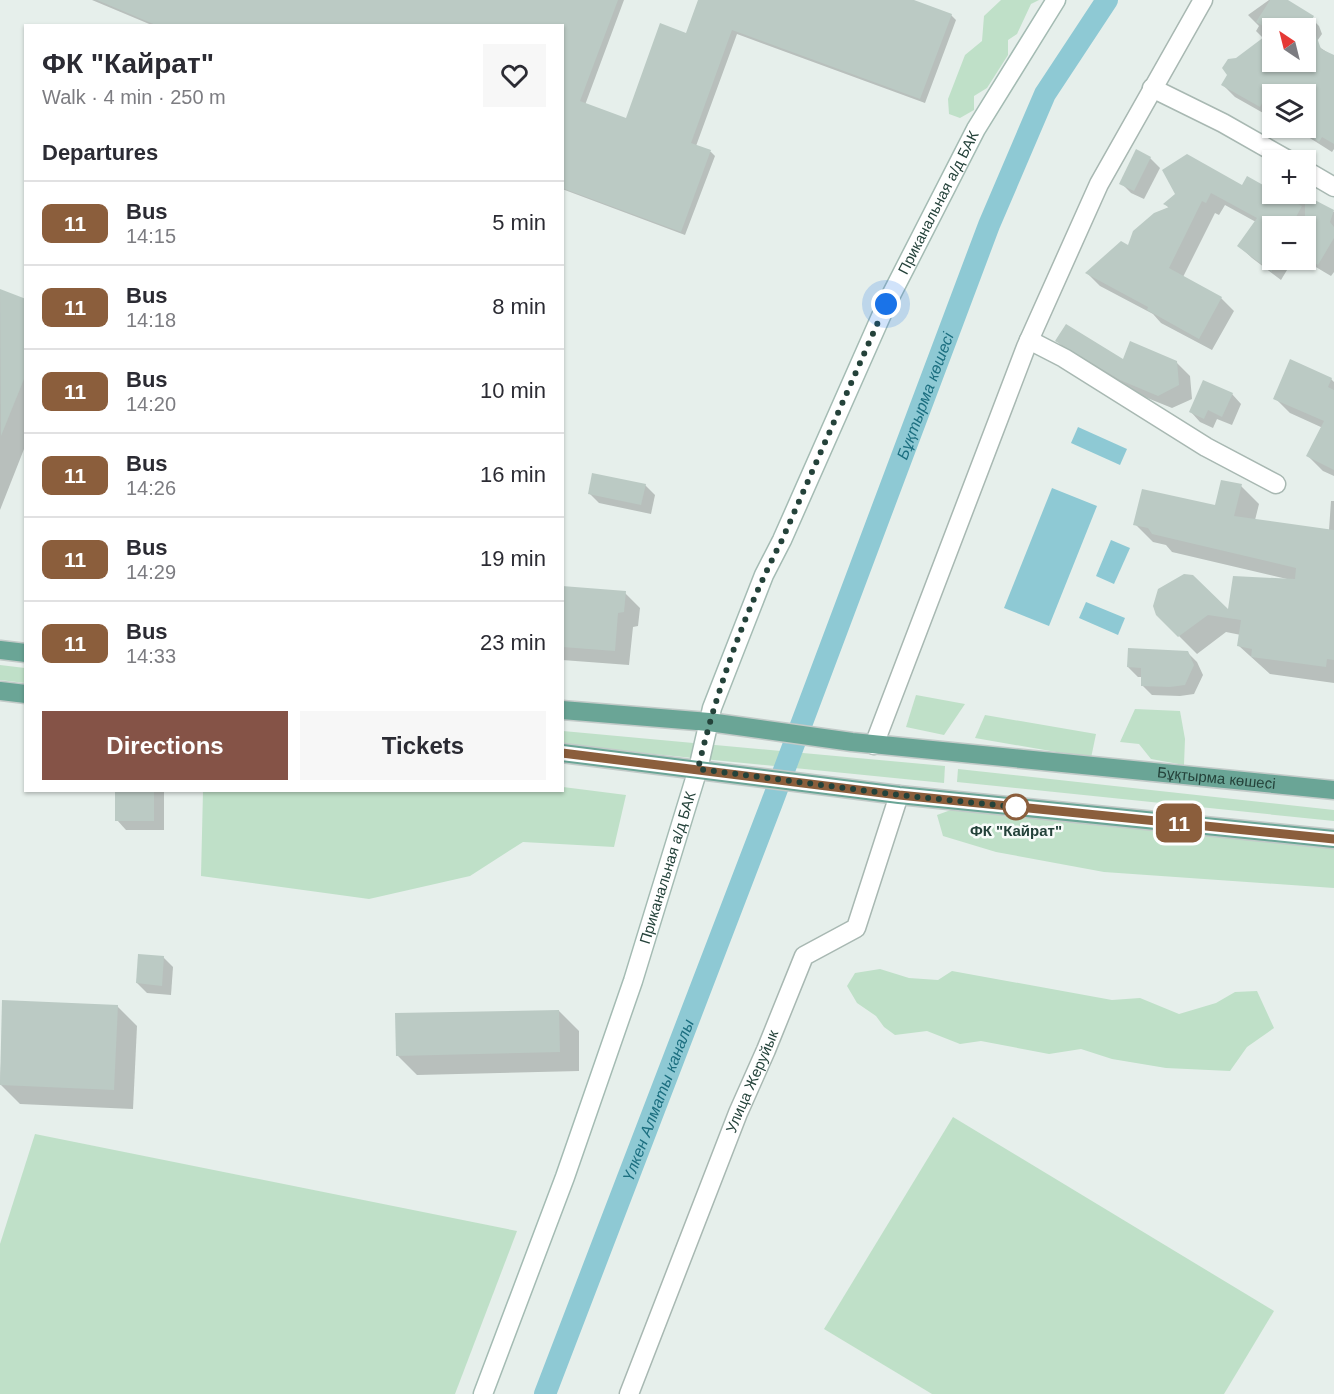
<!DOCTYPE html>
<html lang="en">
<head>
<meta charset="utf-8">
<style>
	:root { --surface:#fff; --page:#f7f7f7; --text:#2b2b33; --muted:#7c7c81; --line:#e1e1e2; --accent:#855347 }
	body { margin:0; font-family:Arial,sans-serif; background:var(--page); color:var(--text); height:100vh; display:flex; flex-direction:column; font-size:22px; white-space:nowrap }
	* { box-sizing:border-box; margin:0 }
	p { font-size:20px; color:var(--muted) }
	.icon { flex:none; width:33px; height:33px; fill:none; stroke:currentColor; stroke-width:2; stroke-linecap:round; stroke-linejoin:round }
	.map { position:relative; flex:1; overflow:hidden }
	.panel { position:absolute; left:24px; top:24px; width:540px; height:768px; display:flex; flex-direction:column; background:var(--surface); border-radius:0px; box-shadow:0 2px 4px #0004 }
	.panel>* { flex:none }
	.badge { padding:0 12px; border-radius:9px; font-size:21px; line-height:39px }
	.needle { width:39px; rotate:325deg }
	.buttons { position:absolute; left:1262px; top:18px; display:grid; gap:12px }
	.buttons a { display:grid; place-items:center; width:54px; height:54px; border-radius:0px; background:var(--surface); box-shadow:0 2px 4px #0004; font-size:30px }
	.you { position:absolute; width:30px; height:30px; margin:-15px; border:4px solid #fff; border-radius:50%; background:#1a73e8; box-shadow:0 0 0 9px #1a73e833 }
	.map>.badge { position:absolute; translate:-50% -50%; box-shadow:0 0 0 3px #fff }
	h2 { padding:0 18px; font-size:22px; line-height:54px }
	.round { display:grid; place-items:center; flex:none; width:63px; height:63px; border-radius:0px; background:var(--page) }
	.summary { display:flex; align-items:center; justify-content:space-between; height:102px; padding:0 18px }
	h1 { font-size:28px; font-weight:700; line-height:45px }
	.primary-button { display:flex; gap:12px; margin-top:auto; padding:12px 18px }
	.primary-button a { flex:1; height:69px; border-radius:0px; background:var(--accent); color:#fff; font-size:24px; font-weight:700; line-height:69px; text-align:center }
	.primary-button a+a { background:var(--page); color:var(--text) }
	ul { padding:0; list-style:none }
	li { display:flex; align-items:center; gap:18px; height:84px; padding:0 18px; border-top:2px solid var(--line) }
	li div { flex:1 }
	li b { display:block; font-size:22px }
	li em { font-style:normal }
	li .badge { min-width:66px; font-weight:700; text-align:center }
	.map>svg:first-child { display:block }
	.green { fill:#bfe0c8 }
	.water { fill:#8ec9d4 }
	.shadow { fill:#0003; fill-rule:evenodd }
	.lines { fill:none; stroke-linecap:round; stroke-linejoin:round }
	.canal { stroke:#8ec9d4; stroke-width:22 }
	.building { fill:#bbcac4 }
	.street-casing { stroke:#a8b8b2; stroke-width:21 }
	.secondary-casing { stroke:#a4bbb3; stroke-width:21 }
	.primary-casing { stroke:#c2cac8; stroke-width:21 }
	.street { stroke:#fff; stroke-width:18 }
	.secondary { stroke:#fff; stroke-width:18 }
	.primary { stroke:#6aa596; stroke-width:18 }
	.line-casing { stroke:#fff; stroke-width:14 }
	.line { stroke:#8b5e3c; stroke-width:9 }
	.walk { stroke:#24423a; stroke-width:6; stroke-dasharray:0 10.8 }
	.stop-dot { fill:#fff; stroke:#8b5e3c; stroke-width:3 }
	.labels { text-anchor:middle; stroke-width:5; stroke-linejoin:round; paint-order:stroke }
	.street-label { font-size:15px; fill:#24423a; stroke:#f7fbf9 }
	.stop-label { font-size:15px; font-weight:bold; fill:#24423a; stroke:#f7fbf9 }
	.water-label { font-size:16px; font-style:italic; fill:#1c6f80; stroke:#f7fbf9 }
</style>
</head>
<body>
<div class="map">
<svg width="1334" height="1394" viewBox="0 0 1334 1394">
	<rect width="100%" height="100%" fill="#e6efeb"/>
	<g class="green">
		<polygon points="1001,0 1039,0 1031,4 1017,34 1008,40 1008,55 987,88 974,96 974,110 960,118 949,114 948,99 965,55 982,41 984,16"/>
		<polygon points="0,665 25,668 25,683 0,680"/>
		<polygon points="916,695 965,704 944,735 906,727"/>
		<polygon points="1135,709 1180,711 1185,739 1184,765 1151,759 1139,744 1120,742"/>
		<polygon points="985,715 1096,734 1091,758 975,738"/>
		<polygon points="563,731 945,766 944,783 563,745"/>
		<polygon points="958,769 1334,810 1334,821 957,782"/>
		<polygon points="563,787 626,795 614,847 523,842 470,876 369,899 201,876 203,791 562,790"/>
		<polygon points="959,807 1334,844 1334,888 1104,872 996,852 943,836 937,815"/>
		<polygon points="880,969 909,978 938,980 952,971 1112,1000 1140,998 1179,1014 1216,1003 1235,992 1257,991 1274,1028 1247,1047 1230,1071 1166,1068 1112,1059 1081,1049 1049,1054 981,1041 960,1044 927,1031 895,1035 884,1027 876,1016 857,1003 847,986 855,973"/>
		<polygon points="953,1117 1274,1311 1224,1394 932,1394 824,1329"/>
		<polygon points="35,1134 517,1231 455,1394 0,1394 0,1244"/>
	</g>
	<g class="water">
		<polygon points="1078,427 1127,449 1120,465 1071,443"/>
		<polygon points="1052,488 1097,506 1049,626 1004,608"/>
		<polygon points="1111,540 1130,548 1114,584 1096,576"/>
		<polygon points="1086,602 1125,618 1118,635 1079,618"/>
	</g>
	<g class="shadow">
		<polygon points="92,0 624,0 585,105 627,120 687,35 700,0 910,0 951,15 956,20 925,103 737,34 696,146 711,152 715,156 685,235 562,189 562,26 154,26"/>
		<path d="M1269,0H1285L1306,13L1319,26L1322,34L1315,44L1334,57V149L1332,152L1294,128H1305V94H1272V118L1235,97L1223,85L1236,60L1264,39L1256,31L1259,26L1248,15ZM1272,28H1305V62H1272Z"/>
		<polygon points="1150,158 1160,168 1144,199 1131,193 1121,183"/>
		<polygon points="1243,187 1272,191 1272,194 1286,199 1291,194 1300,194 1334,212 1334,272 1331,276 1304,260 1305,226 1272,226 1272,260 1293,260 1281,280 1252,258 1239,246 1256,222 1225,205 1219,215 1215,213 1183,277 1221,298 1234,311 1212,350 1161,323 1153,314 1100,286 1087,273 1129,247 1170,209 1166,205 1177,194"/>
		<polygon points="0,291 26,300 26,444 0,510"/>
		<polygon points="1057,341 1123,361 1176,362 1190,376 1192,399 1172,408 1135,393 1070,354"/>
		<polygon points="1331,379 1334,382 1334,476 1323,471 1308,456 1323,428 1290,413 1275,398"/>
		<polygon points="1232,394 1241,404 1232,425 1217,419 1213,428 1200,422 1191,412"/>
		<polygon points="645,485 655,495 651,514 599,503 589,493"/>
		<polygon points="1241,486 1259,504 1255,520 1329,530 1331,501 1334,501 1334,683 1270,674 1239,646 1241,635 1226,632 1197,654 1157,614 1229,612 1287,579 1172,552 1166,545 1153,542 1135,524 1216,507"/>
		<polygon points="562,588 625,593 640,608 638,626 633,627 629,665 562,660"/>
		<polygon points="1187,652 1197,662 1203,675 1194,694 1180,696 1152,695 1142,685 1142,677 1138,677 1128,667"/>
		<polygon points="117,790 164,790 164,830 126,830 117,820"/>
		<polygon points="163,957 173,967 171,995 147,993 137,983"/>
		<polygon points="4,1001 117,1006 137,1026 133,1109 20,1104 0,1084"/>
		<polygon points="559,1011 579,1031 579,1071 417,1075 397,1055"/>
	</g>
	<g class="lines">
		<path class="canal" id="s1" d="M545,1394L771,805L989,225L1045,94L1107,0"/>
	</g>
	<g class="building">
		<polygon points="97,0 618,0 580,101 626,118 660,23 686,33 698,0 914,0 952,14 920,99 732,30 691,143 711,150 681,232 562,188 562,26 158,26"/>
		<polygon points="1270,0 1288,0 1314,16 1311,21 1321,49 1334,55 1334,144 1322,137 1319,142 1305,132 1305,94 1267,94 1260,107 1221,85 1227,75 1222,68 1228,59 1236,58 1272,31 1272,62 1305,62 1305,28 1266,28 1256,22"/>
		<polygon points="1136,149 1151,157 1134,191 1119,184"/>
		<polygon points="1187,154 1242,185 1247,176 1272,190 1272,194 1279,194 1302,206 1291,226 1272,226 1272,272 1237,246 1257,218 1211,193 1206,203 1202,201 1169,268 1222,297 1199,339 1147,310 1148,307 1085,273 1121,241 1128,245 1133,231 1154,213 1169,207 1163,204 1175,194 1162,170"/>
		<polygon points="1305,195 1334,210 1330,222 1334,227 1334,238 1318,265 1305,257"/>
		<polygon points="0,289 26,299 26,374 1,436"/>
		<polygon points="1066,324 1123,359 1130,341 1177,361 1179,385 1158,396 1120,380 1055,341"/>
		<polygon points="1290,359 1332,378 1328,387 1334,390 1334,470 1306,456 1324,421 1273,399"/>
		<polygon points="1203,380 1233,393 1222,417 1208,410 1204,419 1189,412"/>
		<polygon points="592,473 646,484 641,505 588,494"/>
		<polygon points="1221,480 1242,484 1234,516 1334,530 1334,660 1327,659 1326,667 1251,657 1252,649 1237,646 1241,620 1208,615 1178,637 1156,615 1153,606 1158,589 1184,574 1193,575 1228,609 1233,576 1295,579 1296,568 1152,534 1148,528 1133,525 1142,489 1215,505"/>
		<polygon points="562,586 626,591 624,612 618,613 615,651 562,647"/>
		<polygon points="1128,648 1188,651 1194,665 1185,685 1170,687 1141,686 1141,668 1127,667"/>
		<rect x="115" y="790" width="39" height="31"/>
		<polygon points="138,954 164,956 162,986 136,983"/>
		<polygon points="2,1000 118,1005 114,1090 0,1085"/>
		<polygon points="559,1010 560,1052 396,1056 395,1013"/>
	</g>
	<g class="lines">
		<g class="street-casing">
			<g id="street">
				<polyline points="1152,88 1223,123 1288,160"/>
				<polyline points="1305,170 1334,187"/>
				<polyline points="1029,340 1064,358 1206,447 1276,484"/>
				<polyline points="874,745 1026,347 1099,184 1203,0"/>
				<path id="s2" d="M629,1394L738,1113L766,1050L804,956L856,928L899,795"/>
			</g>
		</g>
		<g class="secondary-casing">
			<g id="secondary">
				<path id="s3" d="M483,1394L565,1177L633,981L698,769L712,708L764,575L782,540L886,305L976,129L1056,0"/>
			</g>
		</g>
		<g class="primary-casing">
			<g id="primary">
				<polyline points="0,650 26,653"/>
				<polyline points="0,691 26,694"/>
				<path id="s4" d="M562,710L709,722L852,742L1334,790"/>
				<polyline points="562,753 899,795 1334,839"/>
			</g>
		</g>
		<use href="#street" class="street"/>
		<use href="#secondary" class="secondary"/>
		<use href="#primary" class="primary"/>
	</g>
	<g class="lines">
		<g class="line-casing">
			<polyline id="line" points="562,753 899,795 1334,839"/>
		</g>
		<use href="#line" class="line"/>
		<path class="walk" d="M886,304L782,540C745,611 716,691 698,769L899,795L1016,807"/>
	</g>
	<circle class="stop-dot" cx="1016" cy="807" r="12"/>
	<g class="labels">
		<g class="street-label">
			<text dy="5" stroke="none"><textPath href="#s3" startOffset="1278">Приканальная а/д БАК</textPath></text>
			<text dy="5" stroke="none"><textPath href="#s4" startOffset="658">Бұқтырма көшесі</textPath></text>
			<text dy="5" stroke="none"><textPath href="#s3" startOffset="558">Приканальная а/д БАК</textPath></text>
			<text dy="5" stroke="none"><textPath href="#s2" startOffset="336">Улица Жеруйык</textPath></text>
		</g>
		<g class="stop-label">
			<text x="1016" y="836">ФК "Кайрат"</text>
		</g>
		<g class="water-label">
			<text dy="6" stroke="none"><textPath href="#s1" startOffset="1068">Бұқтырма көшесі</textPath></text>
			<text dy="6" stroke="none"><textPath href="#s1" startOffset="315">Үлкен Алматы каналы</textPath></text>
		</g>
	</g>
</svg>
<div class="buttons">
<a><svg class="needle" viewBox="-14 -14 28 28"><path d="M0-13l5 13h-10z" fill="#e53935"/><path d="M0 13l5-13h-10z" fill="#7c7c81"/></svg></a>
<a><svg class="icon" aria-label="layers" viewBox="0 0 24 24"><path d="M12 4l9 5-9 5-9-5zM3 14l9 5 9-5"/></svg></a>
<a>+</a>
<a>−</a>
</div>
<div class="you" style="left:886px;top:304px"></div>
<b class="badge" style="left:1179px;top:823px;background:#8b5e3c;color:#fff">11</b>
<section class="panel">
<div class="summary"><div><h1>ФК &quot;Кайрат&quot;</h1><p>Walk · 4 min · 250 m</p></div><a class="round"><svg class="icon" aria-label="heart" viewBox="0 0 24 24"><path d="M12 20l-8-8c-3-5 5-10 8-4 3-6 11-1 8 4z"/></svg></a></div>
<h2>Departures</h2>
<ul>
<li><span class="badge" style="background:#8b5e3c;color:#fff">11</span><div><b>Bus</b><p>14:15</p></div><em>5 min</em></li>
<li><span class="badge" style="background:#8b5e3c;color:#fff">11</span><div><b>Bus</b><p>14:18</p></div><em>8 min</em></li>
<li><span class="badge" style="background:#8b5e3c;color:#fff">11</span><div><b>Bus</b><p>14:20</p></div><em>10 min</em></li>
<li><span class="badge" style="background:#8b5e3c;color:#fff">11</span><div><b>Bus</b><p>14:26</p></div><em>16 min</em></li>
<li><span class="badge" style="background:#8b5e3c;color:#fff">11</span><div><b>Bus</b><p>14:29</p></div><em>19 min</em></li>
<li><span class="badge" style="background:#8b5e3c;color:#fff">11</span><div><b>Bus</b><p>14:33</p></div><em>23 min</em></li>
</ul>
<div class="primary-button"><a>Directions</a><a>Tickets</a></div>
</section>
</div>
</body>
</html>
